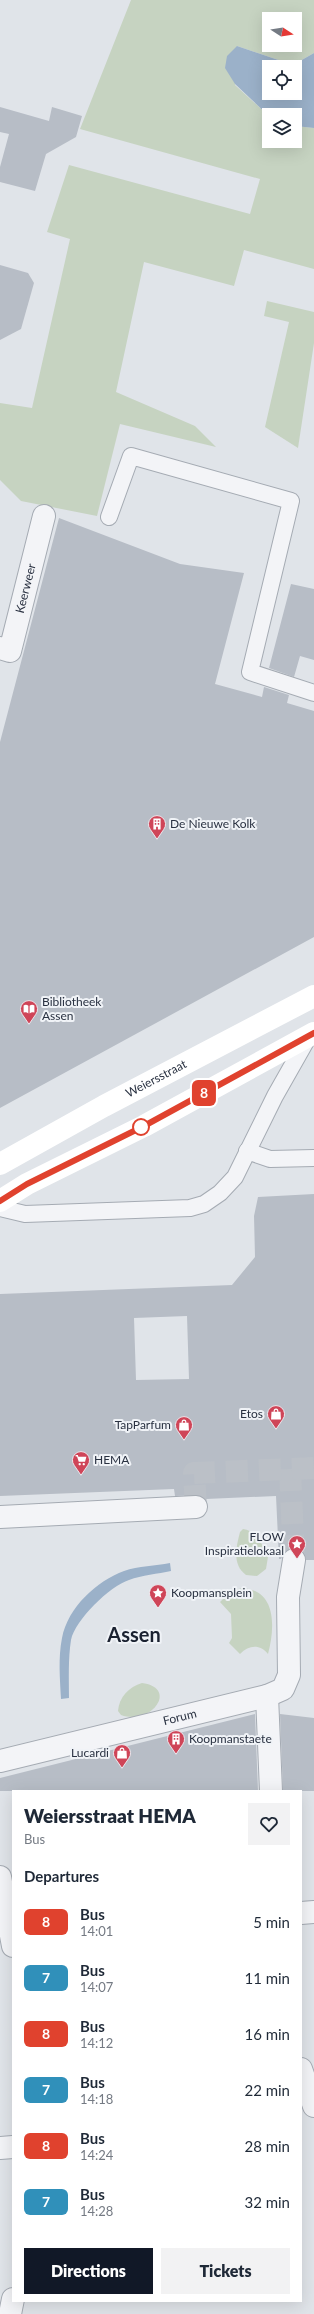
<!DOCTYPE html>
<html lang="en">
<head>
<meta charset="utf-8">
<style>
	:root { --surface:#fff; --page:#f2f2f3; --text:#1f2937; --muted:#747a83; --accent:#111827 }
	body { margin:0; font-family:Lato,sans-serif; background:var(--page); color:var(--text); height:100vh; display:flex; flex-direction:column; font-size:15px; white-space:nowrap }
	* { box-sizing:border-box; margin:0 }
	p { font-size:13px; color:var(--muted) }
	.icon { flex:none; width:22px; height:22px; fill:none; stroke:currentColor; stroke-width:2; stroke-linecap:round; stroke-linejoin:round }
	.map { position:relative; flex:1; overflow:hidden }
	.side { position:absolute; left:12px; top:1790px; width:290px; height:512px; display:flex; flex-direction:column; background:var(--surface); border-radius:0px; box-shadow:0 4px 16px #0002 }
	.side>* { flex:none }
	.badge { padding:0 8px; border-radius:6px; font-size:14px; line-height:26px }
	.needle { width:26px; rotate:102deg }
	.controls { position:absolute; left:262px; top:12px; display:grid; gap:8px }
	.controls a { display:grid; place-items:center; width:40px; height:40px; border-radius:0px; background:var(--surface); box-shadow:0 4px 16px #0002; font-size:20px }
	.map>.badge { position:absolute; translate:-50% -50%; box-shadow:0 0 0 2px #fff }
	h2 { padding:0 12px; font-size:15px; line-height:36px }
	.round { display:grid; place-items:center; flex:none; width:42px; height:42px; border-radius:0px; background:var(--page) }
	.head { display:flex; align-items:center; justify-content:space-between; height:68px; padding:0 12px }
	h1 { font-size:19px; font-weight:800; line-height:30px }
	.cta { display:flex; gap:8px; margin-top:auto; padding:8px 12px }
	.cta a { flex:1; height:46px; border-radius:0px; background:var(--accent); color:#fff; font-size:16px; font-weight:800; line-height:46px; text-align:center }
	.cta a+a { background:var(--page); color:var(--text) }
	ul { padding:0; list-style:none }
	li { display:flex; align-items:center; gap:12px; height:56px; padding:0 12px }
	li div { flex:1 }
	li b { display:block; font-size:15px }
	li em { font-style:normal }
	li .badge { min-width:44px; font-weight:700; text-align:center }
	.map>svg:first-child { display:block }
	.green { fill:#c6d3c1; fill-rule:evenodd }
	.water { fill:#9bb1c9; fill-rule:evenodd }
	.building { fill:#b7bdc6; fill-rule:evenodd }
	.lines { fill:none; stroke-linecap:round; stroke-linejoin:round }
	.street-tunnel { stroke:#bbc0c7; stroke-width:22; stroke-dasharray:22 11; stroke-linecap:butt }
	.lane-casing { stroke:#a5abb3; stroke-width:18 }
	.street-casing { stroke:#a5abb3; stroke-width:24 }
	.lane { stroke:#f3f4f7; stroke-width:16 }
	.street { stroke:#f3f4f7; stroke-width:22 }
	.secondary { stroke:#fff; stroke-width:22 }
	.line-casing { stroke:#fff; stroke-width:9 }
	.line { stroke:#e0422e; stroke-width:6 }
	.stop-dot { fill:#fff; stroke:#e0422e; stroke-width:2 }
	.labels { text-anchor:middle; stroke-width:4; stroke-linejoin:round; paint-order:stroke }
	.street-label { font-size:12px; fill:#293141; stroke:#f0f3f7 }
	.poi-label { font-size:12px; fill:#293141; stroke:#f0f3f7; text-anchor:start }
	.town-label { font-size:20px; font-weight:bold; fill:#1b2231; stroke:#f0f3f7 }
</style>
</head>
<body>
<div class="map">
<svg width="314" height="2314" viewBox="0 0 314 2314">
	<rect width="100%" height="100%" fill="#e0e4e9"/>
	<g class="green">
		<path d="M131,0H314V53L293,65L237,46L235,85L269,116V141H295V126L314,128V269L244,250L234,286L144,262L116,392L195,426L216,447L120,424L97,516L21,501L0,480V403L32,408L70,239L47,232L69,165L250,214L260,179L80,129ZM269,19H295V45H269Z"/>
		<polygon points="267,301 314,312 314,343 298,448 265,427 289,322 264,316"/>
		<path d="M243,1529C256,1530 264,1547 268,1557L266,1569L257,1576L246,1575C232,1565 236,1547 240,1532Z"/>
		<path d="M242,1588C277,1590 275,1628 268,1654C260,1644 249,1645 240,1654L229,1643L232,1638L231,1614L220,1602L230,1592Z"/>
		<path d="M142,1683C179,1688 151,1726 121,1715L118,1711C119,1697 129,1687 142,1683Z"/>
	</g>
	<g class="water">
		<path d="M237,46L293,65L314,53V128L295,126V115L269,116L235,84L225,68L227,56ZM269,67H295V93H269Z"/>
		<path d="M170,1563L171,1571C158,1574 142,1575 129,1580C110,1586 75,1620 71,1640C68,1659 69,1679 69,1698L61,1699C60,1679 58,1658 62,1638C68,1607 97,1581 124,1571C138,1566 156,1566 170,1563Z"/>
	</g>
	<g class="building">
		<polygon points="0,107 49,121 52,107 82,116 76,137 46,154 35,191 0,182 0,167 9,134 0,132"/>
		<polygon points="0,265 28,273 34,283 21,329 0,340"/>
		<polygon points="59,518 180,564 244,573 215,684 262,697 264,687 289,695 287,703 314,711 314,937 0,1108 0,742"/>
		<polygon points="291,584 314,589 314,660 300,656 294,677 269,668"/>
		<path d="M314,1194V1560H306L302,1551L296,1548H289L284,1552L281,1559H279L276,1496L206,1499L196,1495L175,1496L174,1489L0,1496V1294L232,1285L255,1257L254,1216L258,1197ZM187,1316L189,1379L136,1380L134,1318Z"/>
		<polygon points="255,1714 258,1791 0,1791 0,1778"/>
		<polygon points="280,1714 314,1718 314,1791 283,1791"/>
	</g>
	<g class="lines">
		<g class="street-tunnel">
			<polyline points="290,1469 294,1560"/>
			<polyline points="196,1507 194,1473 314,1468"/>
		</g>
		<g class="lane-casing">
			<g id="lane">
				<polyline points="109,517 131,456 291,501 250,672 314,693"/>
				<polyline points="247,1151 270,1159 314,1158"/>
				<polyline points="0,1208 25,1214 190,1208 204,1204 220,1193 235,1177 275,1096 309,1036"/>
			</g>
		</g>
		<g class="street-casing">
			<g id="street">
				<path id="s1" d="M0,648L10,651L44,516"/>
				<polyline points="0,1517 196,1507"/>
				<polyline points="267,1696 271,1791"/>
				<path id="s2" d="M0,1761L267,1696L283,1689L289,1675L288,1597L294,1560"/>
				<polyline points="0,1877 13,1946"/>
				<polyline points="301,1913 314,1912"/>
				<polyline points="301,2069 314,2106"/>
				<polyline points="0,2148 13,2147"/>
				<polyline points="10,2314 13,2299"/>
			</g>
		</g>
		<use href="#lane" class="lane"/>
		<use href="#street" class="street"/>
		<g class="secondary">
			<path id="s3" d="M0,1164L104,1106L314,996"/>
			<polyline points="0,1201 27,1184 144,1126 314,1033"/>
		</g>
	</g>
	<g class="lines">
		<g class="line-casing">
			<polyline id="line" points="0,1201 27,1184 144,1126 314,1033"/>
		</g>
		<use href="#line" class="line"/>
	</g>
	<defs>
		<g id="building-pin" transform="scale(0.9)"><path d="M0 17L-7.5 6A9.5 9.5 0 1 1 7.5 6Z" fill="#cf4558" stroke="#f0f3f7"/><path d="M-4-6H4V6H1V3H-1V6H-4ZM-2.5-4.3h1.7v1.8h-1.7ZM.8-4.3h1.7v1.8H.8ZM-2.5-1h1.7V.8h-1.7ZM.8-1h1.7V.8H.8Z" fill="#fff"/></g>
		<g id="library-pin" transform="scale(0.9)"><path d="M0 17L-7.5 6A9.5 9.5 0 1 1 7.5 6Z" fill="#cf4558" stroke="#f0f3f7"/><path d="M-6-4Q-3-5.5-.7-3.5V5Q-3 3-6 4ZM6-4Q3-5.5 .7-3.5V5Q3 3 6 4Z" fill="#fff"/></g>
		<g id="shop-pin" transform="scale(0.9)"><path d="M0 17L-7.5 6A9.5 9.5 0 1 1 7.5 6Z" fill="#cf4558" stroke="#f0f3f7"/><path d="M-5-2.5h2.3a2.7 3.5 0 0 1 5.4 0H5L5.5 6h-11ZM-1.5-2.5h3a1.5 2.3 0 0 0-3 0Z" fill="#fff"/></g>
		<g id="supermarket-pin" transform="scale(0.9)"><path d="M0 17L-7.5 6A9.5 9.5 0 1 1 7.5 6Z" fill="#cf4558" stroke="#f0f3f7"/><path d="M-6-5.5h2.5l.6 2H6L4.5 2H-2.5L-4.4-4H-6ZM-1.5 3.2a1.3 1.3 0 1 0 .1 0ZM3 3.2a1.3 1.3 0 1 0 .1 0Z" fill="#fff"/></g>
		<g id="sight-pin" transform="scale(0.9)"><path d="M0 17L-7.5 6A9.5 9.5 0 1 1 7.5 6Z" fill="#cf4558" stroke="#f0f3f7"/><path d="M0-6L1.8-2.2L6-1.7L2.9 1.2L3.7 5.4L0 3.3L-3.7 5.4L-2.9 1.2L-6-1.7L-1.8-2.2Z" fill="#fff"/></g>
	</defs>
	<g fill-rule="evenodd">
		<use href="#building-pin" x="157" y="824"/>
		<use href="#library-pin" x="29" y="1009"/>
		<use href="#shop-pin" x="276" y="1414"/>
		<use href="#shop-pin" x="184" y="1425"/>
		<use href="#supermarket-pin" x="81" y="1460"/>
		<use href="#sight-pin" x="297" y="1544"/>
		<use href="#sight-pin" x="158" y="1593"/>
		<use href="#building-pin" x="176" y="1739"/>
		<use href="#shop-pin" x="122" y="1753"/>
	</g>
	<circle class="stop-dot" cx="141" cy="1127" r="8"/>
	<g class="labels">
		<g class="street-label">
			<text dy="4" stroke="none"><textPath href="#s1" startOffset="75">Keerweer</textPath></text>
			<text dy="4" stroke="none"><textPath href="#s3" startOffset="178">Weiersstraat</textPath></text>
			<text dy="4" stroke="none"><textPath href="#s2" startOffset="185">Forum</textPath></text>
		</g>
		<g class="poi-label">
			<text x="170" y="828">De Nieuwe Kolk</text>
			<text x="42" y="1006">Bibliotheek<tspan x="42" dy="14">Assen</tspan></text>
			<text x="263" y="1418" text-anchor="end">Etos</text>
			<text x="171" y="1429" text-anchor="end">TapParfum</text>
			<text x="94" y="1464">HEMA</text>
			<text x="284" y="1541" text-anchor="end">FLOW<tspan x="284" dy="14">Inspiratielokaal</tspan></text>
			<text x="171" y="1597">Koopmansplein</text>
			<text x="189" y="1743">Koopmanstaete</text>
			<text x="109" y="1757" text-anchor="end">Lucardi</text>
		</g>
		<g class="town-label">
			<text x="134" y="1642">Assen</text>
		</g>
	</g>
</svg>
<div class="controls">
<a><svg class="needle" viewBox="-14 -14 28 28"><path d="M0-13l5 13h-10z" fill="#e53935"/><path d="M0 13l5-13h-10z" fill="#747a83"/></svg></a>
<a><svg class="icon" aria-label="locate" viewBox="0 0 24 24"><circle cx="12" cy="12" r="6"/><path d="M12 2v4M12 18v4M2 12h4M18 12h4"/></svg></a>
<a><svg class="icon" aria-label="layers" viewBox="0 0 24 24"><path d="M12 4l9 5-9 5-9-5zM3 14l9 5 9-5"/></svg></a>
</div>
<b class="badge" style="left:204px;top:1093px;background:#e0422e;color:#fff">8</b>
<section class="side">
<div class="head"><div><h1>Weiersstraat HEMA</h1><p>Bus</p></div><a class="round"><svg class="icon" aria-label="heart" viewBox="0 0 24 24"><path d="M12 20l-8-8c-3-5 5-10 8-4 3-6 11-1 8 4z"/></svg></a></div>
<h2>Departures</h2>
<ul>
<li><span class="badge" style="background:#e0422e;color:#fff">8</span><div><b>Bus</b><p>14:01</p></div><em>5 min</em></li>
<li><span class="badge" style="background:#3090ba;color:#fff">7</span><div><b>Bus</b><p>14:07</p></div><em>11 min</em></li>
<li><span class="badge" style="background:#e0422e;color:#fff">8</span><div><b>Bus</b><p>14:12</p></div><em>16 min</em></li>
<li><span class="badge" style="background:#3090ba;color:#fff">7</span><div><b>Bus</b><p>14:18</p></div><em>22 min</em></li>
<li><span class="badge" style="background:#e0422e;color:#fff">8</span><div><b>Bus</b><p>14:24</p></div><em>28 min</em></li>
<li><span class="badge" style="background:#3090ba;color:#fff">7</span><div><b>Bus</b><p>14:28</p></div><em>32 min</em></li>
</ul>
<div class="cta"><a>Directions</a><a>Tickets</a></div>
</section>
</div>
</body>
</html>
